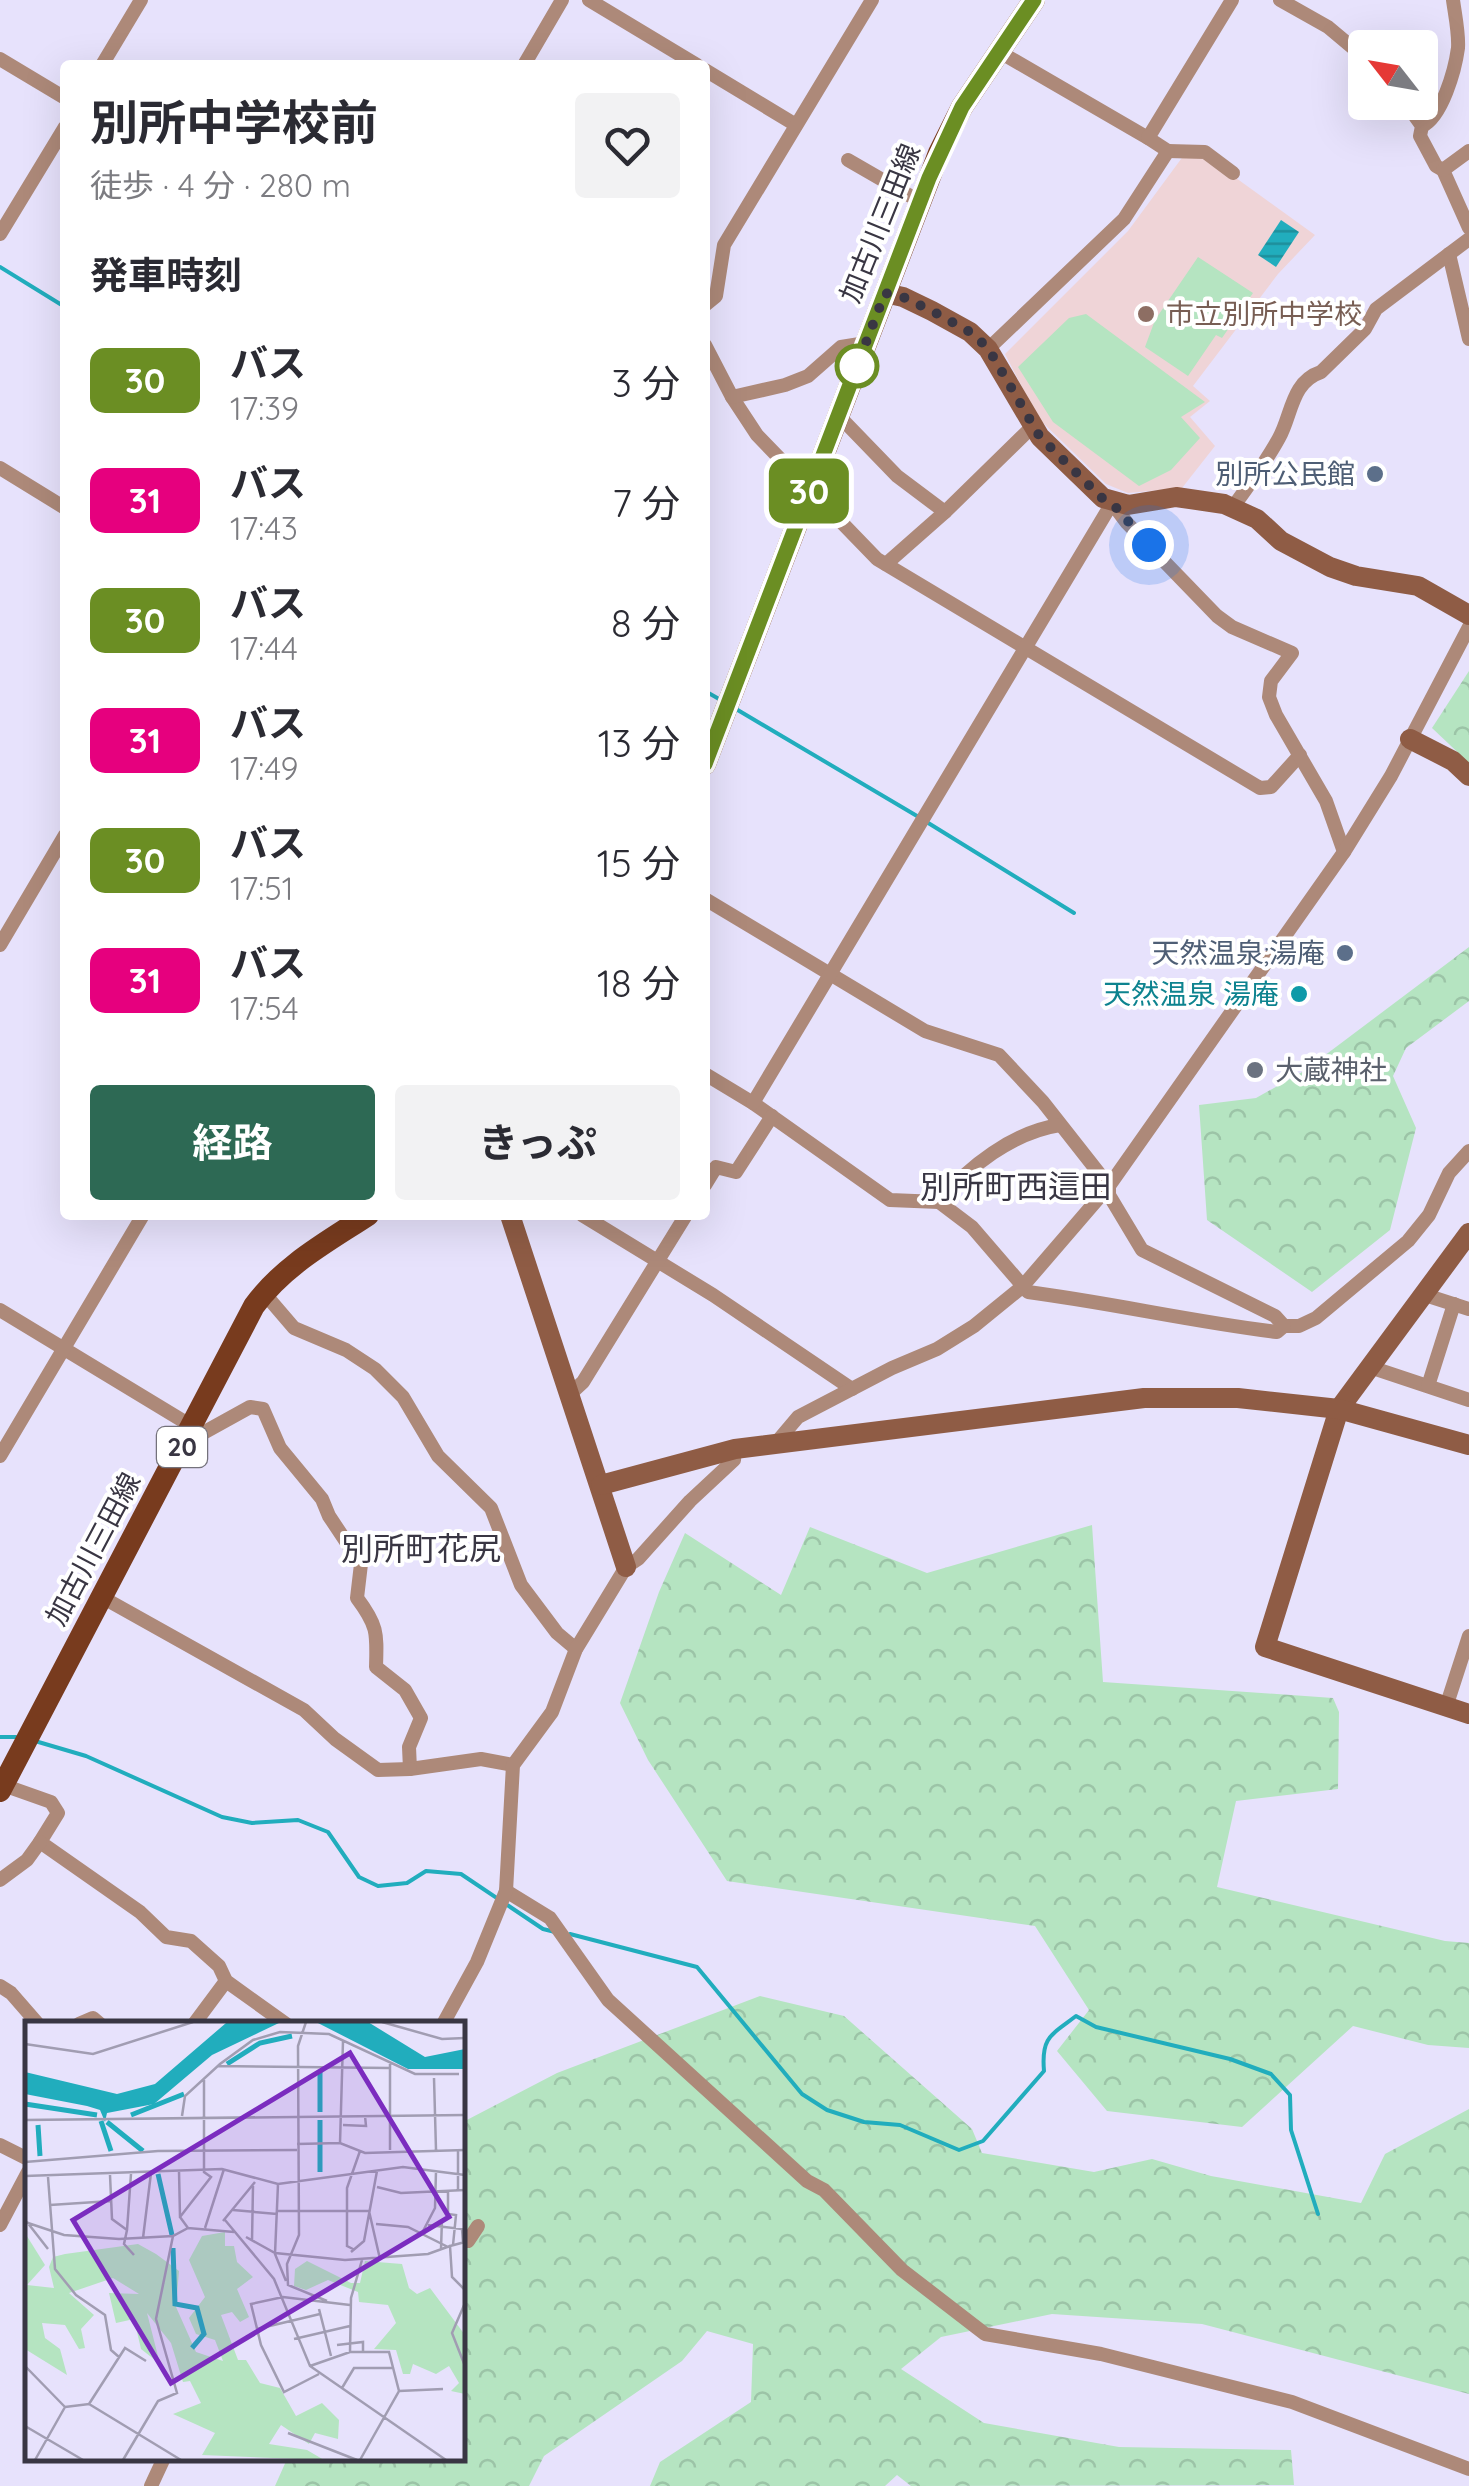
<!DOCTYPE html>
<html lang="ja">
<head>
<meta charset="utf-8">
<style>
	:root { --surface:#fff; --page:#f2f2f3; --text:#2b2b33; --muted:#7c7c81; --accent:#2d6954 }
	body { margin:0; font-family:Quicksand,"Noto Sans JP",sans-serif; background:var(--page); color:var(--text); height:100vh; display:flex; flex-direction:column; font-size:38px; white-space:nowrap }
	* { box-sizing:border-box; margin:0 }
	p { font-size:32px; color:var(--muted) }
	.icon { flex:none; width:55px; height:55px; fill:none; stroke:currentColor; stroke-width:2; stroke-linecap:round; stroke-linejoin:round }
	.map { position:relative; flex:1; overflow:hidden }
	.drawer { position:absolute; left:60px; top:60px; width:650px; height:1160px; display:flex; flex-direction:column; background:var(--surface); border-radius:10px; box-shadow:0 10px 40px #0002 }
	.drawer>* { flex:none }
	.badge { padding:0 20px; border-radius:15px; font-size:35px; line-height:65px }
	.needle { width:65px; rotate:301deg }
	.controls { position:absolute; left:1348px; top:30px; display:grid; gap:20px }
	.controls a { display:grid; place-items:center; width:90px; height:90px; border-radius:10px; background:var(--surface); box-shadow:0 10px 40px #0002; font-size:50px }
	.you { position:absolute; width:50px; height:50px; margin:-25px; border:8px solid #fff; border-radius:50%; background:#1a73e8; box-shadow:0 0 0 15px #1a73e833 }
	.map>.badge { position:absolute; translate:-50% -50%; box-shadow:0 0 0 5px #fff }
	h2 { padding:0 30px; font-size:38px; line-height:90px }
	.round { display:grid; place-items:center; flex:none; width:105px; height:105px; border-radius:10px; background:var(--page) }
	.head { display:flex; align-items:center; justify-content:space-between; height:170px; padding:0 30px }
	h1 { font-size:48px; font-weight:700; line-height:75px }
	.button { display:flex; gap:20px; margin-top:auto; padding:20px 30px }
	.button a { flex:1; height:115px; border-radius:10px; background:var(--accent); color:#fff; font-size:40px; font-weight:700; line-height:115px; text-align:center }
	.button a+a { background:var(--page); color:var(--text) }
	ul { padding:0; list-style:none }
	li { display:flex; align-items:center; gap:30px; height:120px; padding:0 30px }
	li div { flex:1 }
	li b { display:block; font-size:38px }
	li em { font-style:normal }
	li .badge { min-width:110px; font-weight:700; text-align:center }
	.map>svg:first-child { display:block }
	.education { fill:#efd4d7 }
	.forest { fill:url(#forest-crowns) }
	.park { fill:#b5e4c1 }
	.water { fill:url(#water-rules) }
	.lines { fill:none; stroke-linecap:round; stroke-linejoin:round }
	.stream { stroke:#21adbd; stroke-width:4 }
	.street { stroke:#ad8979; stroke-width:14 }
	.secondary { stroke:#8f5c45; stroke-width:20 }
	.primary { stroke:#783b1e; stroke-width:22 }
	.line-casing { stroke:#fff; stroke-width:22 }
	.line { stroke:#6b8e23; stroke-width:15 }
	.walk { stroke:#393643; stroke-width:10; stroke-dasharray:0 18 }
	.education-dot { fill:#8d6e63; stroke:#fff; stroke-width:4 }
	.stop-dot { fill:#fff; stroke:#6b8e23; stroke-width:5 }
	.service-dot { fill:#5c6f8a; stroke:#fff; stroke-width:4 }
	.culture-dot { fill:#0f9aa8; stroke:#fff; stroke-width:4 }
	.worship-dot { fill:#6b7280; stroke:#fff; stroke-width:4 }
	.labels { text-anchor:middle; stroke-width:8; stroke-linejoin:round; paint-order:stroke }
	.shield { fill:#fff; stroke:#74727b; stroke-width:2.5 }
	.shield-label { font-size:25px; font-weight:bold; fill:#393643 }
	.street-label { font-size:28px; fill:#393643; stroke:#fff }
	.education-label { font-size:28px; fill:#785e54; stroke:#fff; text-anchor:start }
	.service-label { font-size:28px; fill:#4e5e75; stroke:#fff; text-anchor:end }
	.culture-label { font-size:28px; fill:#0d838f; stroke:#fff; text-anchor:end }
	.worship-label { font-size:28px; fill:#5b616d; stroke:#fff; text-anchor:start }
	.quarter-label { font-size:32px; fill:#393643; stroke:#fff }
	.inset-river { fill:none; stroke:#21adbd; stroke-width:5 }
	.inset-road { fill:none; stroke:#a19db2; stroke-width:2.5 }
	.view { fill:#7b2cbf; fill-opacity:0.15; stroke:#7b2cbf; stroke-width:5 }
	.inset-edge { fill:none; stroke:#393643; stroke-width:5 }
</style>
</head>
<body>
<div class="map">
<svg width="1469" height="2486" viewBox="0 0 1469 2486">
	<defs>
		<pattern id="forest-crowns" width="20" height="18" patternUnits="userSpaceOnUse" patternTransform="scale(2.5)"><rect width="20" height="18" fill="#b5e4c1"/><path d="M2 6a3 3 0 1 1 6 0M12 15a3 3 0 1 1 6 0" fill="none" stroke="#9cc4a7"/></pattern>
		<pattern id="water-rules" width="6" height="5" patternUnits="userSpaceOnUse" patternTransform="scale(2.5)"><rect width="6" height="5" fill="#21adbd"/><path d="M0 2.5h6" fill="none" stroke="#1e8e9b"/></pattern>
	</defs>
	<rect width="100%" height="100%" fill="#e7e2fc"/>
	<polygon class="education" points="1184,155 1207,157 1315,235 1278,274 1193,386 1210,401 1190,417 1215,446 1182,488 1128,493 1106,484 1038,418 1005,354 1128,231"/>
	<g class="forest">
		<polygon points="1469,671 1469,763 1432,728"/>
		<polygon points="1469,947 1469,1001 1406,1048 1393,1076 1416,1128 1390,1230 1312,1292 1207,1220 1199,1105 1256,1098 1304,1071"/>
		<polygon points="1092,1525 1103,1682 1333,1698 1339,1712 1338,1789 1236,1801 1217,1887 1445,1941 1469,1943 1469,2048 1428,2045 1353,2026 1242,2127 1107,2111 1057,2051 1089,2010 1035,1926 727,1881 648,1760 620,1703 659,1592 685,1533 781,1595 810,1527 927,1573"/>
		<polygon points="760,1996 844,2016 972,2129 982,2153 1094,2172 1152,2159 1211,2176 1361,2203 1385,2154 1469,2109 1469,2394 1202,2324 1052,2314 941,2337 901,2369 984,2423 1119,2447 1291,2450 1294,2485 911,2486 897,2475 885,2486 650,2486 660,2462 751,2402 753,2344 707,2331 682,2361 544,2456 529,2486 275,2486 287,2459 462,2458 463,2122 557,2073"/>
	</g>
	<g class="park">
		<polygon points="1198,257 1253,293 1222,338 1216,335 1188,376 1145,347 1155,320"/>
		<polygon points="1086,314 1205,402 1181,417 1200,438 1171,470 1139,486 1053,422 1018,367 1069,318"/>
	</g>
	<polygon class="water" points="1281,220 1299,232 1276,267 1258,255"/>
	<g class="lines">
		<g class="stream">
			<polyline points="0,267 65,307"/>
			<polyline points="705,691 719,699"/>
			<polyline points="736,709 917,816"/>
			<polyline points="925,821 1074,913"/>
			<polyline points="0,1737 16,1737"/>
			<polyline points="35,1741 86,1756 222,1817 252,1823 298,1820 328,1832 359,1877 378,1886 407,1883 426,1871 461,1874 543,1929 555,1932"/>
			<path d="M570,1934L697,1967L802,2094L827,2110L864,2122L900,2125L959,2150L983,2141L1044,2071C1041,2037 1051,2035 1076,2016L1096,2027L1230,2059L1271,2074L1290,2095L1291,2130L1318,2214"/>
		</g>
		<g class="street">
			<polyline points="589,0 697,65"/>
			<polyline points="1280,0 1328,27 1365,58"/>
			<polyline points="998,51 1148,138"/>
			<polyline points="0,59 65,98"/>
			<polyline points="102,65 141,0"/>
			<polyline points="524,65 562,0"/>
			<polyline points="705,70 796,125"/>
			<polyline points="1405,102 1422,126 1420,136 1436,166 1443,170 1469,228"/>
			<path d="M1422,126C1442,117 1455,70 1458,48C1459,33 1455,15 1453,0"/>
			<polyline points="1168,151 1205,152 1233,173"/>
			<polyline points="848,160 919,201"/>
			<polyline points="1443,170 1469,151"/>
			<polyline points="0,234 65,127"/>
			<polyline points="1449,254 1469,339"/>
			<polyline points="705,305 716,296 724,245 872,0"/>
			<polyline points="705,345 732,397 757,435 877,559 1260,788 1271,787 1300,755"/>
			<polyline points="988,349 1124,219 1168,151 1148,138 1232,0"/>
			<polyline points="732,397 785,385 808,376 841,347 866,343"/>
			<polyline points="838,415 897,476 945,512"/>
			<polyline points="0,468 65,508"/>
			<path d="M1233,507C1249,485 1266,462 1279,438C1292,415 1291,382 1321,372L1365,329L1376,309L1469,239"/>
			<polyline points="886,564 945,512 1033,426"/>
			<polyline points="705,899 925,1031 999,1055 1043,1102 1109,1186 1109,1195 1142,1250 1275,1316 1284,1326 1299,1326 1316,1318 1408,1241 1429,1215 1449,1173 1469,1151"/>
			<polyline points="0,945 65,835"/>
			<path d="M705,1074L753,1103L890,1200L939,1202L972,1227L1028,1292C1112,1303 1194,1322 1277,1332L1284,1326"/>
			<polyline points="753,1103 1112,503 1127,523 1217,616 1232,627 1292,653 1271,681 1269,697 1276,715 1326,801 1344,852"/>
			<polyline points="705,1185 716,1167 736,1172 772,1116"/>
			<path d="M939,1202C968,1167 1013,1132 1060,1125"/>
			<polyline points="582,1215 713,1295 852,1389"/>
			<polyline points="264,1293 294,1328 346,1350 375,1369 403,1397 438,1456 491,1508 521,1585 557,1633 576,1649"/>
			<polyline points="1422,1294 1469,1309"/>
			<path d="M0,1310L203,1433L250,1407L263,1409L280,1448L322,1499L329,1516L361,1564L357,1598C378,1626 377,1633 376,1667L405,1690L421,1718L409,1747L410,1769L481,1759L513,1765"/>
			<polyline points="1370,1367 1469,1400"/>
			<polyline points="1428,1386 1454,1304"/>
			<polyline points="570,1394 583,1382 686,1215"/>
			<polyline points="776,1443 798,1417 892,1368 937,1349 974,1326 1022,1287 1109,1186 1344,852 1391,776 1469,627"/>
			<polyline points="0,1456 143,1215"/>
			<polyline points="100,1596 304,1710 335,1739 378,1770 410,1769"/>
			<polyline points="1446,1707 1469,1636"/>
			<polyline points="3,1785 51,1802 58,1813 40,1842 140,1912 166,1937 191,1941 219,1966 226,1981 286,2024"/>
			<polyline points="0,1880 27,1860 40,1842"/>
			<polyline points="506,1891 550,1918 608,2000 807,2181 824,2190 902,2270 985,2334 1101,2354 1292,2402 1469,2469"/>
			<polyline points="0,1986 11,1993 38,2024"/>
			<polyline points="79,2024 93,2018 100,2024"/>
			<polyline points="194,2024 226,1981"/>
			<polyline points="443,2024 477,1962 506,1891 513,1765 552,1712 576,1649 626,1567 638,1559 690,1501 734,1460 735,1449"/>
			<polyline points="0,2145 28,2159"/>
			<polyline points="0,2225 28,2172"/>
			<polyline points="462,2241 468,2241 478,2226"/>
			<polyline points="151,2486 164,2458"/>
		</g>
		<g class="secondary">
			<polyline points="885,293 903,297 932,311 970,332 988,349 1040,437 1103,498 1128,505 1176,497 1224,504 1257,519 1281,541 1330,567 1356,576 1418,586 1469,615"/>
			<polyline points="1410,739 1453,761 1469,776"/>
			<polyline points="510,1215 626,1567"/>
			<polyline points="1469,1233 1339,1409 1265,1647 1469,1714"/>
			<polyline points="601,1485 735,1449 1144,1398 1238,1398 1339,1409 1469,1445"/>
		</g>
		<g class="primary">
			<polyline points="705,764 939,153 962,107 1034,0"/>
			<path d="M0,1791L254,1306C284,1265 327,1242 368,1215"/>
		</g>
	</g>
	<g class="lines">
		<g class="line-casing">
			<polyline id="line" points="705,764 929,178 962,107 1034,0"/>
		</g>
		<use href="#line" class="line"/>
		<polyline class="walk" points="857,366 852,379 885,293 903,297 932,311 970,332 988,348 1040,437 1102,498 1112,503 1149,545"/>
	</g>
	<circle class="education-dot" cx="1146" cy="314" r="10"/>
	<circle class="stop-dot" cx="857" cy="366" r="20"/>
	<g class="service-dot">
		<circle cx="1375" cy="474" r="10"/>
		<circle cx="1345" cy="953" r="10"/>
	</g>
	<circle class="culture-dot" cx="1299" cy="994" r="10"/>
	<circle class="worship-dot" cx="1255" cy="1070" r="10"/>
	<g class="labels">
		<rect class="shield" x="157" y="1427" width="50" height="40" rx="8"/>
		<g class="shield-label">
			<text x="182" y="1456">20</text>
		</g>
		<g class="street-label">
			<text transform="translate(880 223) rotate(-68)" y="10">加古川三田線</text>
			<text transform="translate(93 1549) rotate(-62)" y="10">加古川三田線</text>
		</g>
		<g class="education-label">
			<text x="1166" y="324">市立別所中学校</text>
		</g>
		<g class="service-label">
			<text x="1355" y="484">別所公民館</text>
			<text x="1325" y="963">天然温泉;湯庵</text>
		</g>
		<g class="culture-label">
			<text x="1279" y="1004">天然温泉 湯庵</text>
		</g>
		<g class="worship-label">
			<text x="1275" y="1080">大蔵神社</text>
		</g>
		<g class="quarter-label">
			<text x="1016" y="1198">別所町西這田</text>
			<text x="421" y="1560">別所町花尻</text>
		</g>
	</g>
	<g transform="translate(25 2021)">
		<rect width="440" height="440" fill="#e7e2fc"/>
		<path d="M200,211V225H209L212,241L228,256L212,268L224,296L215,301L207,291L196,294L213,339H221L235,362L255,367L271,395L297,382L314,399L313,418L290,412L284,423L256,404L244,423L282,429L299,439L177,434L190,412L148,393L176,382L165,360L158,361L146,322L122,292L135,343L116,328L109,298L91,302L84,272L114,273L88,257L44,272L69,294L56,308L60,327L54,328L40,304L17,302L20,317L35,328L42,354L0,328V212L20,244L2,264L29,267L24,246L28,236L40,233L113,223L131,233L154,250L151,286L171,331L198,340L190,319L171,313L164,297L180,276L164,239L177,215ZM282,240L326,262H335L340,240L377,243L384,267L392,273L405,267L440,314V373L426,370L434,362L424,345L411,353L388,343L385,353H378L371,329L349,328L371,302L363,284L334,281L333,271L303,259L281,269L269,265L270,248Z" fill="#b5e4c1"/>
		<path d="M256,1L187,34L129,83L82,92L80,101L75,89L62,85L0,73V51L92,73L130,63L201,2ZM291,1H343L400,36L440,28V48H383Z" fill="#21adbd"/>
		<path class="inset-river" d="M202,43L235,22L267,15M0,83L72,94M295,91V49M106,94L159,73M295,99V151M76,100L86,130M82,101L118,130M13,104L15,135M133,153L147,214M148,227L150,283L172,287L179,313L167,327"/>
		<path class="inset-road" d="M281,1L273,25L274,214L262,243L263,264L302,280M357,1L417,18L440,17M0,23L68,33L168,1M193,45L365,47M409,57L411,129M157,95L160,75L195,43L228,19L255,11L304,13L390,53H434M0,99L440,94M318,104L341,105L340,95M315,122L318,20M272,123L315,122L340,132L440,129M365,129V43M0,141L133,130L272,129M154,150L155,196M85,154L87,198L102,209L99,223L109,234M0,155L197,148L253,163L378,146L440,154M23,156L30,248L51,274L80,294L86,329L94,336M253,163L250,233L261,260M352,166L376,172L440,169M423,169V193L431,194L428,224M433,169V129M25,184L86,180M208,189L252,193M253,190H344M344,190L355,238M200,199L249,258L285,345L421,439M198,200L230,161M0,201L39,214L94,218L148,215L163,207L209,211M2,201L23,228M351,203L383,206L423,226M403,204L437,208L438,221M163,207L155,196L186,156L179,151V57M180,207L199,148M102,209L106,153M397,212L410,187L411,150M221,216L250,232L320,239L403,233L425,225M118,217L126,152M227,220L228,165M440,221L425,225L427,256L440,269M328,228L322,225V167L335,130M416,228L417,198M326,231L339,220L352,150M440,282L427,312L440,345M294,288L306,335M232,308L295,293M269,318L325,305M312,324L338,321V331M325,331L326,277L337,239M0,345L40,386M285,345L325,331H364L374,370L335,439M294,353L259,371L236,324L226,283L258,276L325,284M317,367L329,347H368M374,370L418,368M64,383L100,327L121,340M40,386L64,383L156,439M0,405L58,439M263,412L332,439M10,439L40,386M98,439L133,380L152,372L131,298L148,215"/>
		<path class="view" d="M325,32L424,196L146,362L48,199Z"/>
		<rect width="440" height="440" class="inset-edge"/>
	</g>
</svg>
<div class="controls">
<a><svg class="needle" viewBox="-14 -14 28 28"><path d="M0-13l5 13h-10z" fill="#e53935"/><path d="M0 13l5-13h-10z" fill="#7c7c81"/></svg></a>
</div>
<div class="you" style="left:1149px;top:545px"></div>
<b class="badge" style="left:809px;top:491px;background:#6b8e23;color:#fff">30</b>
<section class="drawer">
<div class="head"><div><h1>別所中学校前</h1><p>徒歩 · 4 分 · 280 m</p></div><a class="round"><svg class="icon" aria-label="heart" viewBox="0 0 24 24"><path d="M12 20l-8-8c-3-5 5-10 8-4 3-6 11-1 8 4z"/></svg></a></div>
<h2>発車時刻</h2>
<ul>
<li><span class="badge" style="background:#6b8e23;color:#fff">30</span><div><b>バス</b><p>17:39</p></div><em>3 分</em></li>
<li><span class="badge" style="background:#e6007e;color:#fff">31</span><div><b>バス</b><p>17:43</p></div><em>7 分</em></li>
<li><span class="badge" style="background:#6b8e23;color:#fff">30</span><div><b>バス</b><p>17:44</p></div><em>8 分</em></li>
<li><span class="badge" style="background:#e6007e;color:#fff">31</span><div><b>バス</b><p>17:49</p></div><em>13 分</em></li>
<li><span class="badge" style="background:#6b8e23;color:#fff">30</span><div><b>バス</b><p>17:51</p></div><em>15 分</em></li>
<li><span class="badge" style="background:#e6007e;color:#fff">31</span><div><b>バス</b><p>17:54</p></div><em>18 分</em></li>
</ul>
<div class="button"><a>経路</a><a>きっぷ</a></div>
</section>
</div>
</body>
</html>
